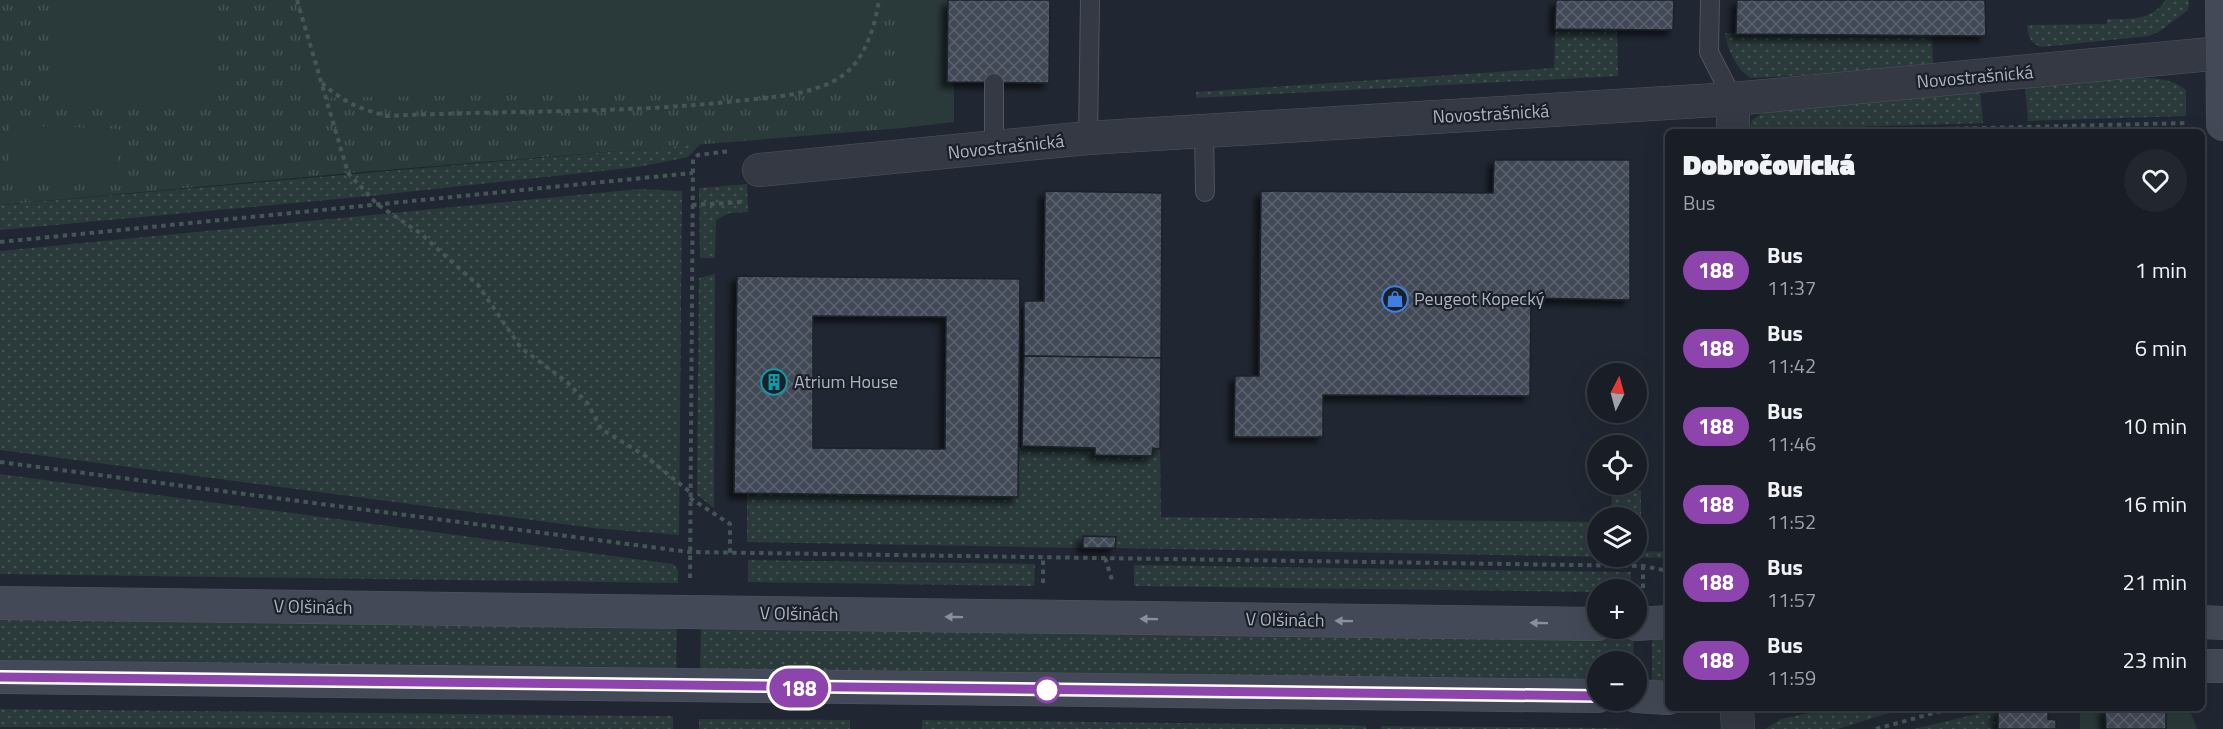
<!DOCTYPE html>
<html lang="en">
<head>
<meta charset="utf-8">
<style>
	:root { --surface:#191d26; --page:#22262e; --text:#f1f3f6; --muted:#9fa2a7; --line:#373b43 }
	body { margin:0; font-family:"Titillium Web",sans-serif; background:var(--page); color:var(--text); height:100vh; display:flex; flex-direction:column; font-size:22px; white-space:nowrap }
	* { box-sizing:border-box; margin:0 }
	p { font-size:20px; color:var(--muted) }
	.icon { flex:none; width:33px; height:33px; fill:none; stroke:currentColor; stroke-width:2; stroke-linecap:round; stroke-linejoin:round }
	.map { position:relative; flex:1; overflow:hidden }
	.side { position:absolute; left:1665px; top:129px; width:540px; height:582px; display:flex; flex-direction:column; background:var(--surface); border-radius:9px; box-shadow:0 6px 24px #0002,0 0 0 2px var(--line) }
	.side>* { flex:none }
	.badge { padding:0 12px; border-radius:20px; font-size:21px; line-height:39px }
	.needle { width:39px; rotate:6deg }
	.fabs { position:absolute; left:1587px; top:363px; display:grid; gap:12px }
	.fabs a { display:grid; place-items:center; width:60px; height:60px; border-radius:50%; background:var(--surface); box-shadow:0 6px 24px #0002,0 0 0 2px var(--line); font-size:30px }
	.map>.badge { position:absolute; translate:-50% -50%; box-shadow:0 0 0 3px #fff }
	.round { display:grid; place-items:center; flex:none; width:63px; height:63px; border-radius:32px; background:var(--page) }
	.head { display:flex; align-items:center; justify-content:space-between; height:102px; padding:0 18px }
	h1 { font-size:28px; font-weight:800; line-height:45px }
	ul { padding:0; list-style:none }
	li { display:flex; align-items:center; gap:18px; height:78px; padding:0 18px }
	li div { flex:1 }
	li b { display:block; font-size:22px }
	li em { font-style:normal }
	li .badge { min-width:66px; font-weight:700; text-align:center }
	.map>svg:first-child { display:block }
	.grass { fill:url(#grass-dots) }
	.park { fill:url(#park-tufts) }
	.garden { fill:#2a393a }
	.building { fill:url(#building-cross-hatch); stroke:#1c212a; stroke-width:1.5; fill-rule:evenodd; filter:url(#shadow) }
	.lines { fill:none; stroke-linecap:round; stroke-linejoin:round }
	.lane-casing { stroke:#4f545e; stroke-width:20 }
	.street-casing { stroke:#4f545e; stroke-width:34 }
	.secondary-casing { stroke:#4f545e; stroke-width:34 }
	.path { stroke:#465558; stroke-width:4; stroke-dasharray:4.5 4.5; stroke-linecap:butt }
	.lane { stroke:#343943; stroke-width:18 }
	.street { stroke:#343943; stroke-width:33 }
	.secondary { stroke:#434956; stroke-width:33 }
	.oneway { fill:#898f9b }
	.line-casing { stroke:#fff; stroke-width:14 }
	.line { stroke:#8e44ad; stroke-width:9 }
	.stop-dot { fill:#fff; stroke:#8e44ad; stroke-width:3 }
	.labels { text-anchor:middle; stroke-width:4.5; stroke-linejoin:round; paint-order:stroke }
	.street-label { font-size:18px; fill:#aeb4c0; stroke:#1a1f28 }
	.poi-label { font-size:18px; fill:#aeb4c0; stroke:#1a1f28; text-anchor:start }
</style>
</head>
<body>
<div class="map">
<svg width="2223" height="729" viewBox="0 0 2223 729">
	<defs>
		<pattern id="grass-dots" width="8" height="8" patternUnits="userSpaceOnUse" patternTransform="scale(1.5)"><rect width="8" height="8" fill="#2a393a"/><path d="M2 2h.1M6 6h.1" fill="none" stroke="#465355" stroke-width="1.8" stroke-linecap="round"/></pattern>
		<pattern id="park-tufts" width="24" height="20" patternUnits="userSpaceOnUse" patternTransform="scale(1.5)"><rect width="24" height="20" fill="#2a393a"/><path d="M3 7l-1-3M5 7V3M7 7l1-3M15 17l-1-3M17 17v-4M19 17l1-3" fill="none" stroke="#465355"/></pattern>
		<pattern id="building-cross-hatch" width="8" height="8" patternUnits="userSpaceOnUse" patternTransform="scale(1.5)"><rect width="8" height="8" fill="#434a57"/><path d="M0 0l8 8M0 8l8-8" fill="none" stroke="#5c626d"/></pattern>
		<filter id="shadow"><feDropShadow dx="-5.5" dy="5.5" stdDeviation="3" flood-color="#0009"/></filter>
	</defs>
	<rect width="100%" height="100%" fill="#212732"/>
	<g class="grass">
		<path d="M2166,0H2189L2188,10L2160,31L2149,36L2042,47C2030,44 2028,36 2027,25L2107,24V19C2132,19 2150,21 2166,0Z"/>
		<polygon points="1555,29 1617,30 1618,76 1196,98 1196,92 1554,68"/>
		<path d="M1725,33L1932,35L1933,63L1841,73L1751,78C1737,71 1727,48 1725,33Z"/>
		<path d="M2128,78C2148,78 2169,76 2186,90V116L2028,121L2025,85Z"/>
		<polygon points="1980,92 1983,123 1749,130 1752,120 1766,111"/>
		<polygon points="700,144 688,157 638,167 370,196 0,230 0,205"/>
		<polygon points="747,184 748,212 729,213 716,220 715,258 700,258 699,188"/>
		<polygon points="640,189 682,191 679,535 593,528 0,450 0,251"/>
		<polygon points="715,274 714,508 697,495 699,278"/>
		<polygon points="1018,447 1095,448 1095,455 1152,456 1153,448 1160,449 1161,517 1597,522 1598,556 1636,556 1636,518 1611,517 1612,490 1641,490 1641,551 1668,552 1668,558 1115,548 1116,538 1083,537 1083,548 747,542 747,494 1017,497"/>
		<polygon points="0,474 673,564 678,570 678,583 0,574"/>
		<polygon points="748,560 1035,564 1034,586 748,582"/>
		<polygon points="1134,565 1631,572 1631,589 1598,590 1597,592 1134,586"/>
		<polygon points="0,615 677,623 676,676 0,668"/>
		<polygon points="701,623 1634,634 1633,661 1598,662 1597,686 700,676"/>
		<rect x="1652" y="634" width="16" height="53"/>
		<polygon points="1832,708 1905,708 1838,729 1765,729 1781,719"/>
		<polygon points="0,709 646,716 673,716 673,729 0,727"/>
		<polygon points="1998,709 1998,729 1914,729"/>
		<polygon points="699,719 850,720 850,729 699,729"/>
		<polygon points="922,720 1344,725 1366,726 1366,729 922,729"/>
		<polygon points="1381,726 1605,728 1633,729 1381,729"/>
	</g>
	<polygon class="park" points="0,0 902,0 902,128 348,173 0,205"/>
	<g class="garden">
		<polygon points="51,0 215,0 214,102 51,101"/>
		<polygon points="301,0 878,0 880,89 303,98"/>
		<polygon points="902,0 948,0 947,82 954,82 954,122 902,128"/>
		<polygon points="10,125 119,129 117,182 8,178"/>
		<polygon points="2187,129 2187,132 2040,132"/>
		<polygon points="2080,708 2105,708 2106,729 2080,729"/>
		<polygon points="2166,708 2189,708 2197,729 2166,729"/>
	</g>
	<g class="building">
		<polygon points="948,0 1050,0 1049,83 947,82"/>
		<polygon points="1556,0 1674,0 1673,30 1555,29"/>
		<polygon points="1737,0 1985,0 1986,36 1736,34"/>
		<polygon points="1494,160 1630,160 1630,300 1531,298 1530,396 1323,395 1323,437 1234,437 1235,376 1259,376 1261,191 1493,193"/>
		<polygon points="1045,191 1162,193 1161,358 1024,356 1024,301 1044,301"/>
		<path d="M737,276L1020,279L1018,497L734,493ZM813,316L946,317L945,449L813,448Z"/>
		<polygon points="1024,356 1161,358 1160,449 1153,448 1152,456 1095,455 1095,448 1022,446"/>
		<polygon points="1083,536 1116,537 1115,548 1083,548"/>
		<polygon points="2048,708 2048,719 2056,720 2056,729 1998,729 1998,709"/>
		<polygon points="2105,708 2166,708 2166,729 2106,729"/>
	</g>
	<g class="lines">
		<g class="lane-casing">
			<g id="lane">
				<polyline points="1710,0 1709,52 1733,99"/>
				<polyline points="1204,131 1205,192"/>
				<polyline points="1088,138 1090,0"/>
				<polyline points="994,148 994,83"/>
			</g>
		</g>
		<g class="street-casing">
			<g id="street">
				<polyline points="1733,99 1733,132"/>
				<polyline points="759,170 1088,138 1733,99 2222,53"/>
				<polyline points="1737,708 1738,729"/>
			</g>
		</g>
		<g class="secondary-casing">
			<g id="secondary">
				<polyline points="2222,0 2223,124"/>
				<polyline points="0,603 1598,624"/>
				<polyline points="2202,622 2223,623"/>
				<polyline points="1636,624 1668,622"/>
				<polyline points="2202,666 2223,666"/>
				<polyline points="0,677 1598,696"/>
				<polyline points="1636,696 1668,698"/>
			</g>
		</g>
		<g class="path">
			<polyline points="297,0 348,173 378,205 420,233 478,285 521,348 567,382 588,404 601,429 644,455 690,492"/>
			<path d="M322,83C343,102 360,109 387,116C504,110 621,114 737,101C771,97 812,96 842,76C865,60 875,26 879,0"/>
			<polyline points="1820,132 2188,123"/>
			<polyline points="692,205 743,202"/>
			<polyline points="0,242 693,173"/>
			<polyline points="0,462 689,552 1643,566 1668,571"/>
			<polyline points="690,498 730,524 730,553"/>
			<polyline points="1105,558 1113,583"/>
			<polyline points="690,578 693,159 698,155 730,151"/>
			<polyline points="1043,583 1043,557"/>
			<polyline points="1643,588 1643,566"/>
			<polyline points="1876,729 1952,708"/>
		</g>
		<use href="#lane" class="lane"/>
		<use href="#street" class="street"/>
		<use href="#secondary" class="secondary"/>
	</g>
	<defs><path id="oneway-solid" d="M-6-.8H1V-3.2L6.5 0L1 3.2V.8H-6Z" transform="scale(1.5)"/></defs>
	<g class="oneway">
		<use href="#oneway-solid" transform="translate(954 617) rotate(-179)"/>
		<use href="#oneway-solid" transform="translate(1149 619) rotate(-179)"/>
		<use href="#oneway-solid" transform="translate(1344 621) rotate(-179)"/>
		<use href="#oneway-solid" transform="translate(1539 623) rotate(-179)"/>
	</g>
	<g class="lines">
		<g class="line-casing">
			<polyline id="line" points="0,677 1598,696"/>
		</g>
		<use href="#line" class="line"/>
	</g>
	<defs>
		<g id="shop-ring" transform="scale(1.35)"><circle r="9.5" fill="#1a1f28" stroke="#3f7fe0" stroke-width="1.5"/><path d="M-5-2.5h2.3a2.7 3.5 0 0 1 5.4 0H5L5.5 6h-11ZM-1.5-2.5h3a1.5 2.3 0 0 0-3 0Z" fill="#3f7fe0"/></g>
		<g id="building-ring" transform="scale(1.35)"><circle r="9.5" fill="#1a1f28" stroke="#0f9aa8" stroke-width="1.5"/><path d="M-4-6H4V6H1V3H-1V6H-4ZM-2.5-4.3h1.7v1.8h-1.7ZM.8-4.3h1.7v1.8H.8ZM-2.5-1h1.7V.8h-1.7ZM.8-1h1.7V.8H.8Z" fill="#0f9aa8"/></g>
	</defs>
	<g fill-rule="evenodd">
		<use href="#shop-ring" x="1395" y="299"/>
		<use href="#building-ring" x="774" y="382"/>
	</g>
	<circle class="stop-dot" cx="1047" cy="690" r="12"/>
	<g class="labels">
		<g class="street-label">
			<text transform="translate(1975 77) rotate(-5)" y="6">Novostrašnická</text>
			<text transform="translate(1491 114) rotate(-3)" y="6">Novostrašnická</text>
			<text transform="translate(1006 147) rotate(-6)" y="6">Novostrašnická</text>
			<text transform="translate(313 607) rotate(1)" y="6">V Olšinách</text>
			<text transform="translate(799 614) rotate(1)" y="6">V Olšinách</text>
			<text transform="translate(1285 620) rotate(1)" y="6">V Olšinách</text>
		</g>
		<g class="poi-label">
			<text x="1414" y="305">Peugeot Kopecký</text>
			<text x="794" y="388">Atrium House</text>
		</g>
	</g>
</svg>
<div class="fabs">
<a><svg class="needle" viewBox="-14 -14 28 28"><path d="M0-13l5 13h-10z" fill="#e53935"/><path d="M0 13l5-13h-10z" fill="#9fa2a7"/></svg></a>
<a><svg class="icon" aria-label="locate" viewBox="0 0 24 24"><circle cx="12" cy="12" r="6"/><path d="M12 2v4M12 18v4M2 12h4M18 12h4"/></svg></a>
<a><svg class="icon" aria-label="layers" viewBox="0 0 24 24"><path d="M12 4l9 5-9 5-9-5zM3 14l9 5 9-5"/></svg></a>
<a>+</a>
<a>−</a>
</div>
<b class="badge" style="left:799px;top:688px;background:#8e44ad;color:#fff">188</b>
<section class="side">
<div class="head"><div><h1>Dobročovická</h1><p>Bus</p></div><a class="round"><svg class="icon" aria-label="heart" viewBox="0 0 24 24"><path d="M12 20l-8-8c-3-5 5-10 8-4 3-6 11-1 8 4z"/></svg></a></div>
<ul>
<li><span class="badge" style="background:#8e44ad;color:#fff">188</span><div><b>Bus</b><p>11:37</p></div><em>1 min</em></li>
<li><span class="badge" style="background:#8e44ad;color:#fff">188</span><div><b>Bus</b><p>11:42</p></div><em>6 min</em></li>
<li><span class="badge" style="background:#8e44ad;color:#fff">188</span><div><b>Bus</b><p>11:46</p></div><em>10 min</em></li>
<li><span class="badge" style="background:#8e44ad;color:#fff">188</span><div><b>Bus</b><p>11:52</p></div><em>16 min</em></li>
<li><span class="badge" style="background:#8e44ad;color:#fff">188</span><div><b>Bus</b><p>11:57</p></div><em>21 min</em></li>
<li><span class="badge" style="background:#8e44ad;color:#fff">188</span><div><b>Bus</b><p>11:59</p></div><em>23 min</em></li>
</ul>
</section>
</div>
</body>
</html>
